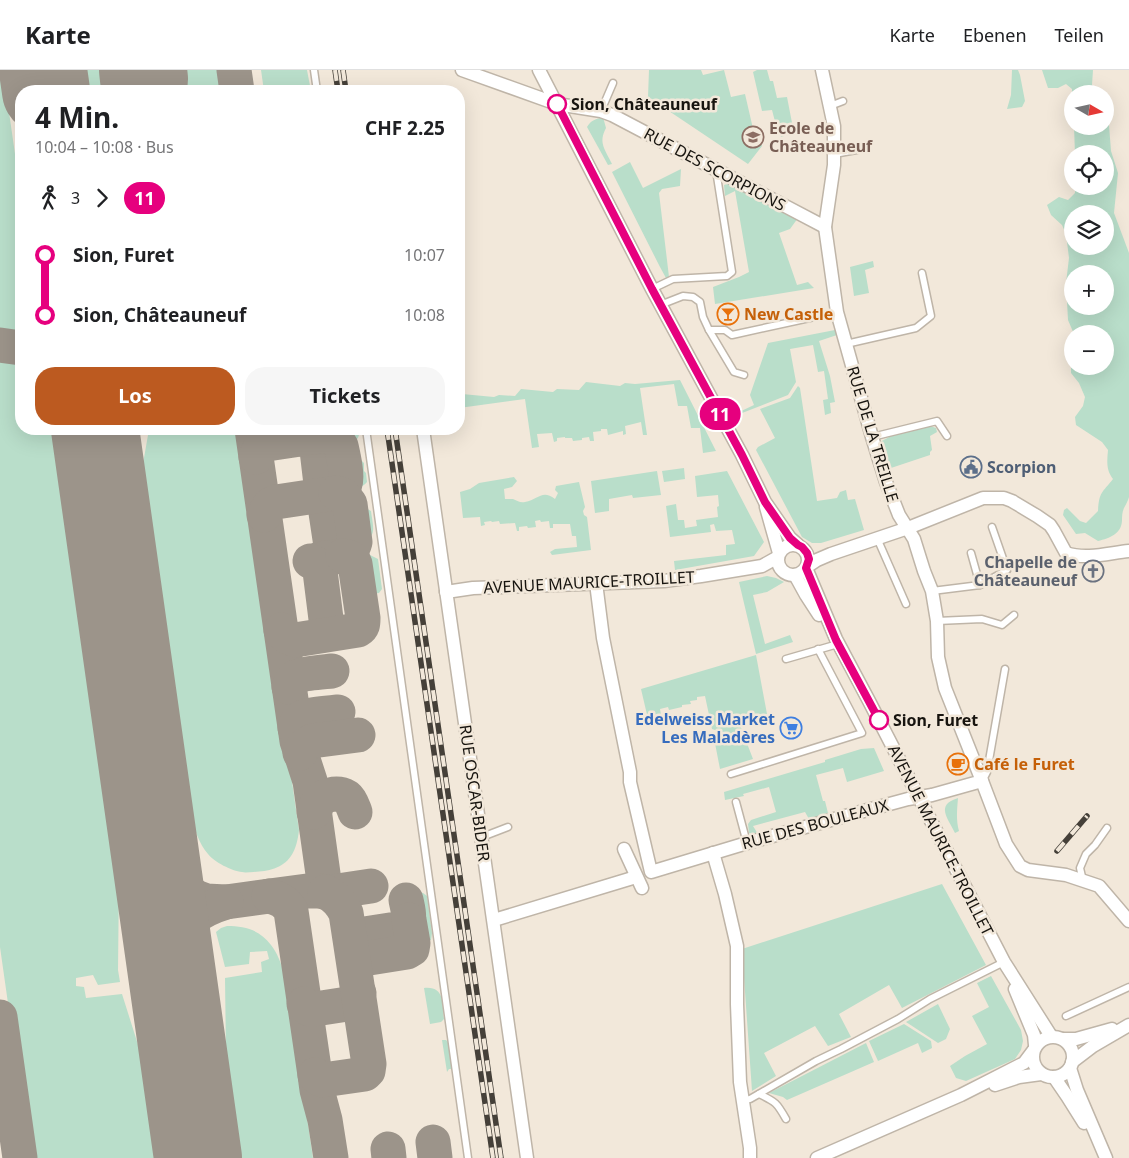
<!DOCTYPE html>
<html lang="de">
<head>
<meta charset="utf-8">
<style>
	:root { --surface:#fff; --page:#f6f6f6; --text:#202124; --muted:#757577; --line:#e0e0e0; --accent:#bc5a20 }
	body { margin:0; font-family:"Noto Sans",sans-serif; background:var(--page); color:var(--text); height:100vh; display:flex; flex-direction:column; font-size:19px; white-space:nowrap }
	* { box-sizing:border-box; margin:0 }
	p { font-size:16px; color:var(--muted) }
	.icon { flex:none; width:28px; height:28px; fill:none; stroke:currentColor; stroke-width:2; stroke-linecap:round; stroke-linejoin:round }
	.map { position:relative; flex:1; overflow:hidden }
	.drawer { position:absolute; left:15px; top:15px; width:450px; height:350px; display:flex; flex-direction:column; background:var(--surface); border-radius:20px; box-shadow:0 5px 20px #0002 }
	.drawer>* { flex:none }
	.badge { padding:0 10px; border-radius:16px; font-size:18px; line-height:32px }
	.needle { width:32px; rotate:99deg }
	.tools { position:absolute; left:1064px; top:15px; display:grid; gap:10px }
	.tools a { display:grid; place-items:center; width:50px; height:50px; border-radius:50%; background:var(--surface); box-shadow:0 5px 20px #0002; font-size:25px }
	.map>.badge { position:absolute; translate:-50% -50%; box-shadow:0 0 0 2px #fff }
	.legs { display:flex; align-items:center; gap:8px; height:55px; padding:0 20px; font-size:16px }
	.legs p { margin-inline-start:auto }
	.summary { display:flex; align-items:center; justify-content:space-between; height:85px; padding:0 20px }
	h1 { font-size:28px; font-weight:700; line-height:38px }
	.primary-button { display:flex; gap:10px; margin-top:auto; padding:10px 20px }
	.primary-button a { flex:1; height:58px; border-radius:20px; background:var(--accent); color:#fff; font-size:20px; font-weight:700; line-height:58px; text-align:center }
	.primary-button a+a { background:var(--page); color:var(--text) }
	ul { padding:0 20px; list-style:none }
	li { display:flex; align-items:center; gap:18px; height:60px; font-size:19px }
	li i { display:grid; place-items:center; width:8px; height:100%; margin:0 6px; background:currentColor }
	li i::after { content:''; width:12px; height:12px; margin:-6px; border:4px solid; border-radius:50%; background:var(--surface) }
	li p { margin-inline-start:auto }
	li:first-child i { background:linear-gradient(#0000 50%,currentColor 0) }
	li:last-child i { background:linear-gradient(currentColor 50%,#0000 0) }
	header { display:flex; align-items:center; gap:30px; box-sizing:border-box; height:70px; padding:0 25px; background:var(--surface); border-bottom:1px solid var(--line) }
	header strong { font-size:24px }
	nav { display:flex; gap:28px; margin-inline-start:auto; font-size:18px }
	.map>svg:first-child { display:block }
	.green { fill:#b9deca; fill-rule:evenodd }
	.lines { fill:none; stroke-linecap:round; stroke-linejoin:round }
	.taxiway { stroke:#9c948a; stroke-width:35 }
	.runway { stroke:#9c948a; stroke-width:88 }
	.lane-casing { stroke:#bfb5a8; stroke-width:9 }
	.street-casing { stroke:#bfb5a8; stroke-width:15 }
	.lane { stroke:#fff; stroke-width:6 }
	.street { stroke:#fff; stroke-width:12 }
	.rail-casing { stroke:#454039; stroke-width:5.5 }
	.rail { stroke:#f2e8da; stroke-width:4; stroke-dasharray:11; stroke-linecap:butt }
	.line-1-casing { stroke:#fff; stroke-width:11 }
	.line-1 { stroke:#e6007e; stroke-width:8 }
	.stop-1-dot { fill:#fff; stroke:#e6007e; stroke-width:2.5 }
	.labels { text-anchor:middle; stroke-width:5; stroke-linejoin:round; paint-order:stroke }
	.stop-label { font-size:16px; font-weight:bold; fill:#17140f; stroke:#f2e8da; text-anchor:start }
	.education-label { font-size:16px; font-weight:bold; fill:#785e54; stroke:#f2e8da; text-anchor:start }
	.street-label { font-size:16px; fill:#17140f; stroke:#f2e8da }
	.food-label { font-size:16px; font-weight:bold; fill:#c56008; stroke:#f2e8da; text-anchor:start }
	.service-label { font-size:16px; font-weight:bold; fill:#4e5e75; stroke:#f2e8da; text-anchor:start }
	.worship-label { font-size:16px; font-weight:bold; fill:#5b616d; stroke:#f2e8da; text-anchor:end }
	.shop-label { font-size:16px; font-weight:bold; fill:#366cbe; stroke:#f2e8da; text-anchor:end }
</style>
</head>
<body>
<header>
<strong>Karte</strong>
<nav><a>Karte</a><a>Ebenen</a><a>Teilen</a></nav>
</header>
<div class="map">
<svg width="1129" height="1088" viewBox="0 0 1129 1088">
	<rect width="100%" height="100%" fill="#f2e8da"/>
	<g class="green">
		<polygon points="0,0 3,0 21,126 21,268 19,268 0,265"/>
		<polygon points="83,0 225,0 228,21 86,21"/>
		<polygon points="261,0 307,0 311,21 264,21"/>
		<polygon points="649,0 701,0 703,5 724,0 731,27 745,24 754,63 758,62 762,76 748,94 648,27"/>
		<polygon points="757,0 767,0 770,11 773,11 777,28 787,27 794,63 781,67 780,62 778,63 772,40 762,41 753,2"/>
		<polygon points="1012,0 1018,0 1020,5 1025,31 1022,37 1007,39 1011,25"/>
		<polygon points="1042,0 1093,0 1092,15 1098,24 1072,24 1072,35 1072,19 1066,14 1058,18 1048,18"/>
		<path d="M1105,44L1109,55L1111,81L1118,103L1114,143L1129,183V427C1128,431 1126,434 1124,438C1122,442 1122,447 1122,451C1121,464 1110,468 1098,471L1085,463L1076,464L1063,445L1064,440L1067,438L1080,451L1086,453L1098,441C1099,422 1102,423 1113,409C1106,400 1107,391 1108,380L1102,372L1076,355L1075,347L1083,336L1085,327L1079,313L1071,303V287L1072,284V296H1105V264H1074L1068,250L1066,213L1069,188L1066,164L1062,155L1051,145L1047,135L1059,127L1068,130L1075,123V116H1105V84H1075L1074,56H1105ZM1072,144H1105V176H1072ZM1072,204H1105V236H1072Z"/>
		<path d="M603,47L606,58C598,73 605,79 612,94L608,95L587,57C591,50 596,49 603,47Z"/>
		<polygon points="630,92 643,118 681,99 680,116 662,119 659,123 669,207 668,208 666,208 660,197 612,102"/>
		<polygon points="730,113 798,148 790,159 779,163 797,215 808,212 814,218 715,234 713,217 739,207 749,202 735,121 725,126 724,115"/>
		<polygon points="873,191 874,197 865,200 869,223 854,226 850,197"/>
		<polygon points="835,260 837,265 819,271 830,306 835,332 830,333 831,343 825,345 823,330 828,329 824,301 818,302 813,275 790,279 796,312 788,325 737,345 737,343 754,335 750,325 768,273"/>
		<polygon points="0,285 21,289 21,359 55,359 119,810 118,900 120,912 98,915 93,905 76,908 76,916 84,917 86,928 122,924 146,1000 158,1088 30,1088 0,877"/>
		<polygon points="680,310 716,381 703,383 700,358 691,358 687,336 678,336 674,314 640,318 647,365 643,365 641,352 625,356 626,364 623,365 623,361 608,365 607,359 601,359 601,361 593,362 594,371 590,371 589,367 582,368 582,370 573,371 572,368 565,368 565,367 557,368 557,371 554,372 552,363 537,364 539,377 532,378 525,329 459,338 459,326 462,324 494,327 499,325 515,326 521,319 553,322 557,319 579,320 586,312 620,316 625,313 635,314"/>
		<polygon points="798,316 800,318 817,431 837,428 840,422 846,420 848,430 855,429 864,460 821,473 812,473 802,467 756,380 758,377 775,368 760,339 790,328"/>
		<polygon points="930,356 936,358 937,362 930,366 932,380 930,382 930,385 888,399 880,372 891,366 891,364"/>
		<path d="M151,359H241L299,760C298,769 296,779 291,786C282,799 268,801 254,802C250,802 245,803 242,802C232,801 214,792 208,784C199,774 195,759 190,746L141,405L148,365Z"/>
		<path d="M345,359H359C360,366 358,371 350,373L347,371Z"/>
		<path d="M354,388H359L364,393V401L366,403L367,412C363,417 359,418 353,415L350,391Z"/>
		<polygon points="684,398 685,409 664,412 662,401"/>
		<polygon points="657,401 661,425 633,428 632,425 609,429 609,441 595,443 591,411"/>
		<polygon points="727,401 764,472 754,486 675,500 674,491 726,485 726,475 735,474 732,460 716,461 714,454 710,455 711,462 670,467 666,436 676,434 678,450 684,450 685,458 697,456 696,450 718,447 717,437 719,436 718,425 697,427 695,406"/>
		<path d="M514,407L517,411L512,417L504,419L505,429C507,429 512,429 513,429C518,431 520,433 525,432C538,430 542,419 555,429L558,423L555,420L556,416L579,412L585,437L583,441L584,445L587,447L591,480L552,485L550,482L555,479L577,477L576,466H572L570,454H553V458H550L549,451L541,452L540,450L535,451L536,457L528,458L527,456L519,457V461H517L515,453L500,454L499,451L492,452L491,451L484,452L485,455L481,456L480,447L463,448L460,422L470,419L479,413Z"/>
		<path d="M364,437L371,441C372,452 379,471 361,468L357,442L359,439Z"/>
		<polygon points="365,485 370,485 378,489 382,519 379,523 373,524 368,523 363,487"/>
		<polygon points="767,506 776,508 784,512 767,522 753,525 765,574 790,565 793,572 756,584 739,512"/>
		<polygon points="756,585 767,644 738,650 753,689 720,699 713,663 718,661 712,659 705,626 697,627 697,630 690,631 691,634 682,635 682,637 669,640 668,637 660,639 662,650 657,651 656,648 648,649 641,619"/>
		<polygon points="874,678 884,701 847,712 843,698 816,705 823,731 825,731 828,743 809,749 805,742 753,756 758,764 753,765 749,763 748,754 751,750 776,742 769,717 743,724 744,726 725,730 724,722 825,692 825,690 861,679"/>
		<path d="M958,728C957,740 956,750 959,761L955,763C948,748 935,735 958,728Z"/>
		<polygon points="942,814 986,895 902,938 889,915 839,944 851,967 828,976 815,956 764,983 776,1006 752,1021 742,879"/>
		<polygon points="418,822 423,823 427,826 432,863 431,870 418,872 417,872 411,826"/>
		<path d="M227,856C245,856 260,860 271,875C289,897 294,957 298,985C303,1020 308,1054 313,1088H238L224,986L226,985L225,908L262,902L261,892L269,889L267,881L250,882L249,894L225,897L216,862L221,858Z"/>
		<polygon points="991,906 1021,960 1023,971 1021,980 1015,989 966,1011 956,1008 950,996 965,986 987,974 972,946 989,937 977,913"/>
		<path d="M424,918C445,916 442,933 444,949L441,952L430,954Z"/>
		<polygon points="938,934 950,959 946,969 938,973 906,952"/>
		<polygon points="904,954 931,971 932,978 922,983 918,973 878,991 869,971"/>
		<polygon points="442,970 446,970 448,972 452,999 449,999 447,1002"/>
		<polygon points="866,973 874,992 787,1030 783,1027 769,1023"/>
	</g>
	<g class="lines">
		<g class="taxiway">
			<polyline points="234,0 237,21"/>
			<polyline points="0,275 21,278"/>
			<polyline points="252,359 297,671 310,711 324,811 326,816 333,826"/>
			<path d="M312,359L309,365L304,369L312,373L317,380L321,414L318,422L313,426L321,431L325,436L331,476C329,482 326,486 320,489"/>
			<path d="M256,387L260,378L267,374L327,365C334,367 338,370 341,376C343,385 348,406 345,414C343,418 340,420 336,423L276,432L270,435L264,445"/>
			<path d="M102,414C102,395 102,376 110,359"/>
			<path d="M325,488C338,487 351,487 355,472L350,434L344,426L336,423"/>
			<polyline points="310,491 316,494 320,501 327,557 323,565"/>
			<path d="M281,560L286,566L295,570L358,560C363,557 363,554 363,548L355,494C353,488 349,487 343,486"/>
			<path d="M289,617C291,613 292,609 296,607C303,603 323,602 332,601"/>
			<path d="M295,658C296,654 298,650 301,648C308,644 329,643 338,642"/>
			<polyline points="300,683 304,676 312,671 358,665"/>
			<path d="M314,742C315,740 316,737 317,734C322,725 337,721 347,727C351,730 353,737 355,742"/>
			<polyline points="151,757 158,785 167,804 181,818 198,828 206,831 226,832 307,821 318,821 331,822 371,816"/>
			<path d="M269,826C280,829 285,831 291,841L315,1005L317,1020L325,1050L331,1088"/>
			<path d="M350,859L353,863L358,865L403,858C412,851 408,840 406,830"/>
			<polyline points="353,883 358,888 363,889 407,882 412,879 413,873 409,850"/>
			<path d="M176,929C174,914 171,897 173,883C178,853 200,840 226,832"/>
			<polyline points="304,934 309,939 315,939 354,933 357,929 359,923"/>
			<polyline points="0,947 20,1088"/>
			<path d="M315,1005L318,1008L323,1010L365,1004L368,1001L369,994L346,843C341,833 335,826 325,822"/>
			<polyline points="433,1072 435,1088"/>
			<polyline points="388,1079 389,1088"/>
		</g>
		<g class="runway">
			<polyline points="43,0 46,21"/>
			<polyline points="143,0 144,9"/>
			<polyline points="95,359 198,1088"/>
		</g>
		<g class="lane-casing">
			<g id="lane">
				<polyline points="314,0 317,21"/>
				<polyline points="830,36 843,31"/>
				<polyline points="601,41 613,13"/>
				<polyline points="834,84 862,79"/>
				<polyline points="652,219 673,209 727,206 732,202 716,100"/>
				<polyline points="660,235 683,226 693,227 700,232 703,247 709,260 725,260 732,265 837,242"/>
				<polyline points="709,260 734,302 744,305"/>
				<polyline points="846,274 916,258 931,246 922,203"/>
				<polyline points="366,359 468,1088"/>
				<polyline points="872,367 937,351 947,366"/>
				<polyline points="877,468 906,534"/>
				<polyline points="971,483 980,515"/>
				<polyline points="932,521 980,515 1007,500 992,457"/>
				<polyline points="937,551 982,549 1002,555 1014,545"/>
				<polyline points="786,589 838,574"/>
				<polyline points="731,704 862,663 818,579"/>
				<polyline points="983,710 987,702 1005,599"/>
				<polyline points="736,732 747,773"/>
				<polyline points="482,767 508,757"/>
				<polyline points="1083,811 1080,798 1086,784 1095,775 1107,758"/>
				<polyline points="1066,946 1129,917"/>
				<path d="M759,1024C776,1032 777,1033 786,1049"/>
				<polyline points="742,1030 750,1029 816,991 841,979 898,949 930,929 1004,892"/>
			</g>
		</g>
		<g class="street-casing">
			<g id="street">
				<polyline points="462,0 557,34 601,41 612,45 825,157"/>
				<polyline points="539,0 652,219 742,385 765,432 790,468 798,475"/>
				<polyline points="423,359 527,1088"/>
				<polyline points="766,437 779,483"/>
				<circle cx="793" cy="490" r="15"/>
				<path d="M808,496L817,490L831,484L908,458L983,428H1004L1012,431L1037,446L1050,455L1054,461L1066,483C1086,490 1109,483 1129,481"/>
				<polyline points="806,498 836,569 869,631 1004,892 1051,966"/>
				<polyline points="795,505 806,525 819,545"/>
				<polyline points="596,513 603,568 630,702 630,712 651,802 747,773 860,742 908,729 932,725 982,711 945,618 938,587 937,551 932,521 924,501 914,469 899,445 886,412 872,367 837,242 825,157 834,95 834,56 822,0"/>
				<polyline points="446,522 473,518 664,511 701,506 762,496 778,487"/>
				<polyline points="982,711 1006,774 1020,796 1028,800 1066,805 1099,816 1129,851"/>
				<polyline points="624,779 642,818"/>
				<polyline points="713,783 725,824 737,876 737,934 740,1012 750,1078 750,1088"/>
				<polyline points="494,850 636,807"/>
				<polyline points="1015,919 1034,965 1035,975"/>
				<circle cx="1053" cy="987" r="20"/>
				<polyline points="1064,969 1076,969 1112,959"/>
				<polyline points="1072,992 1093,976 1129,955"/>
				<polyline points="1070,998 1077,1020 1106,1088"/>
				<polyline points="1054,1007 1067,1026 1084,1053"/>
				<polyline points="995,1015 1019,1007 1041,1004"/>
				<polyline points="817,1088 961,1025 1024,993 1033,981"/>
			</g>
		</g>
		<use href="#lane" class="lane"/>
		<use href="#street" class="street"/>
		<g class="rail-casing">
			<g id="rail">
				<polyline points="335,0 338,21"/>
				<polyline points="343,0 346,21"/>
				<polyline points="387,359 493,1088"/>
				<polyline points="395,359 501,1088"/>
				<polyline points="1057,781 1087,746"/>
			</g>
		</g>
		<use href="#rail" class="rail"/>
	</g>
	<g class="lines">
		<g class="line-1-casing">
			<polyline id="line-1" points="557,34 652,219 742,385 765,432 790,468 798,475 802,477 807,483 809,489 806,498 836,570 879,650"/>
		</g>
		<use href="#line-1" class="line-1"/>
	</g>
	<defs>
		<g id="school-ring" transform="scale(1.125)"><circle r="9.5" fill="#f2e8da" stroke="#8d6e63" stroke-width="1.5"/><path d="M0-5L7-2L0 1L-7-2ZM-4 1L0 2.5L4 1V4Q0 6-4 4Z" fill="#8d6e63"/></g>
		<g id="bar-ring" transform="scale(1.125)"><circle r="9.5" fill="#f2e8da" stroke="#e8710a" stroke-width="1.5"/><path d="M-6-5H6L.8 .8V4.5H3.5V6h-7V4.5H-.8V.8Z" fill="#e8710a"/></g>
		<g id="civic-ring" transform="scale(1.125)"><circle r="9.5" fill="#f2e8da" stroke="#5c6f8a" stroke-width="1.5"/><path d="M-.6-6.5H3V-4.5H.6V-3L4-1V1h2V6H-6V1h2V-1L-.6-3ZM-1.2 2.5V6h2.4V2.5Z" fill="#5c6f8a"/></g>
		<g id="church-ring" transform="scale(1.125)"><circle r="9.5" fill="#f2e8da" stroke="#6b7280" stroke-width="1.5"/><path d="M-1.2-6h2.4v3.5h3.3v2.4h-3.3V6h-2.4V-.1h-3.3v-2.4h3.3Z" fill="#6b7280"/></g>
		<g id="supermarket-ring" transform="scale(1.125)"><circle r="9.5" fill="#f2e8da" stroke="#3f7fe0" stroke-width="1.5"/><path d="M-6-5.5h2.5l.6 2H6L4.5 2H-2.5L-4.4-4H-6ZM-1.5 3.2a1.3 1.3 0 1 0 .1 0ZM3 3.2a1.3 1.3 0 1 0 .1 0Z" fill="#3f7fe0"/></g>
		<g id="cafe-ring" transform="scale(1.125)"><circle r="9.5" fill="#f2e8da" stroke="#e8710a" stroke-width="1.5"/><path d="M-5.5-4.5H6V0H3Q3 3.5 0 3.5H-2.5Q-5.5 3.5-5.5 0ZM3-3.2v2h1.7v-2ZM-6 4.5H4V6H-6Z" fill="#e8710a"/></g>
	</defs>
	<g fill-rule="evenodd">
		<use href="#school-ring" x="753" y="67"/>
		<use href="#bar-ring" x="728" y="244"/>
		<use href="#civic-ring" x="971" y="397"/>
		<use href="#church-ring" x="1093" y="501"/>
		<use href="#supermarket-ring" x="791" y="658"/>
		<use href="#cafe-ring" x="958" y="694"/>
	</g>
	<g class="stop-1-dot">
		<circle cx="557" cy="34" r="9"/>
		<circle cx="879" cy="650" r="9"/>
	</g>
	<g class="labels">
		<g class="stop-label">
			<text x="571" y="40">Sion, Châteauneuf</text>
			<text x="893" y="656">Sion, Furet</text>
		</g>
		<g class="education-label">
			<text x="769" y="64">Ecole de<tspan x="769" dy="18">Châteauneuf</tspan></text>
		</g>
		<g class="street-label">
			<text transform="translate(715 99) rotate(28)" y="6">RUE DES SCORPIONS</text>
			<text transform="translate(873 364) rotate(73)" y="6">RUE DE LA TREILLE</text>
			<text transform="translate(589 512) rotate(-3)" y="6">AVENUE MAURICE-TROILLET</text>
			<text transform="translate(475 723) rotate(82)" y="6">RUE OSCAR-BIDER</text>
			<text transform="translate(815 754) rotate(-15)" y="6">RUE DES BOULEAUX</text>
			<text transform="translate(941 770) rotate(63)" y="6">AVENUE MAURICE-TROILLET</text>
		</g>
		<g class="food-label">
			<text x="744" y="250">New Castle</text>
			<text x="974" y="700">Café le Furet</text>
		</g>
		<g class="service-label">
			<text x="987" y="403">Scorpion</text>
		</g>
		<g class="worship-label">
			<text x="1077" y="498">Chapelle de<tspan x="1077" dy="18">Châteauneuf</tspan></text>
		</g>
		<g class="shop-label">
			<text x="775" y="655">Edelweiss Market<tspan x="775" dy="18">Les Maladères</tspan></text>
		</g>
	</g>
</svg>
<div class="tools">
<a><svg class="needle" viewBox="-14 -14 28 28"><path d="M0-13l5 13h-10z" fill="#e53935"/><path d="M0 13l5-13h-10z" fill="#757577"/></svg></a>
<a><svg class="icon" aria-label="locate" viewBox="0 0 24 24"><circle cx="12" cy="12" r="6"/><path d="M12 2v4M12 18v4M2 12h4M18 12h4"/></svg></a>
<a><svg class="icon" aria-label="layers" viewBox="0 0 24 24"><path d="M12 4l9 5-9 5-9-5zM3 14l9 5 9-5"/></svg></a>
<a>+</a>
<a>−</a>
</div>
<b class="badge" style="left:720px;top:344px;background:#e6007e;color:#fff">11</b>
<section class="drawer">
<div class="summary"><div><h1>4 Min.</h1><p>10:04 – 10:08 · Bus</p></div><b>CHF 2.25</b></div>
<div class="legs"><svg class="icon" aria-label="walk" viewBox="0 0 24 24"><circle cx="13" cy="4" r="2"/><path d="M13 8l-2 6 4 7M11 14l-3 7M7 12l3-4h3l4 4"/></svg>3<svg class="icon" aria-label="forward" viewBox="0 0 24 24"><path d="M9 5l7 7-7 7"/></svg><b class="badge" style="background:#e6007e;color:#fff">11</b></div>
<ul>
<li><i style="color:#e6007e"></i><b>Sion, Furet</b><p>10:07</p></li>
<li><i style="color:#e6007e"></i><b>Sion, Châteauneuf</b><p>10:08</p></li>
</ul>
<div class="primary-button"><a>Los</a><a>Tickets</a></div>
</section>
</div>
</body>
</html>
